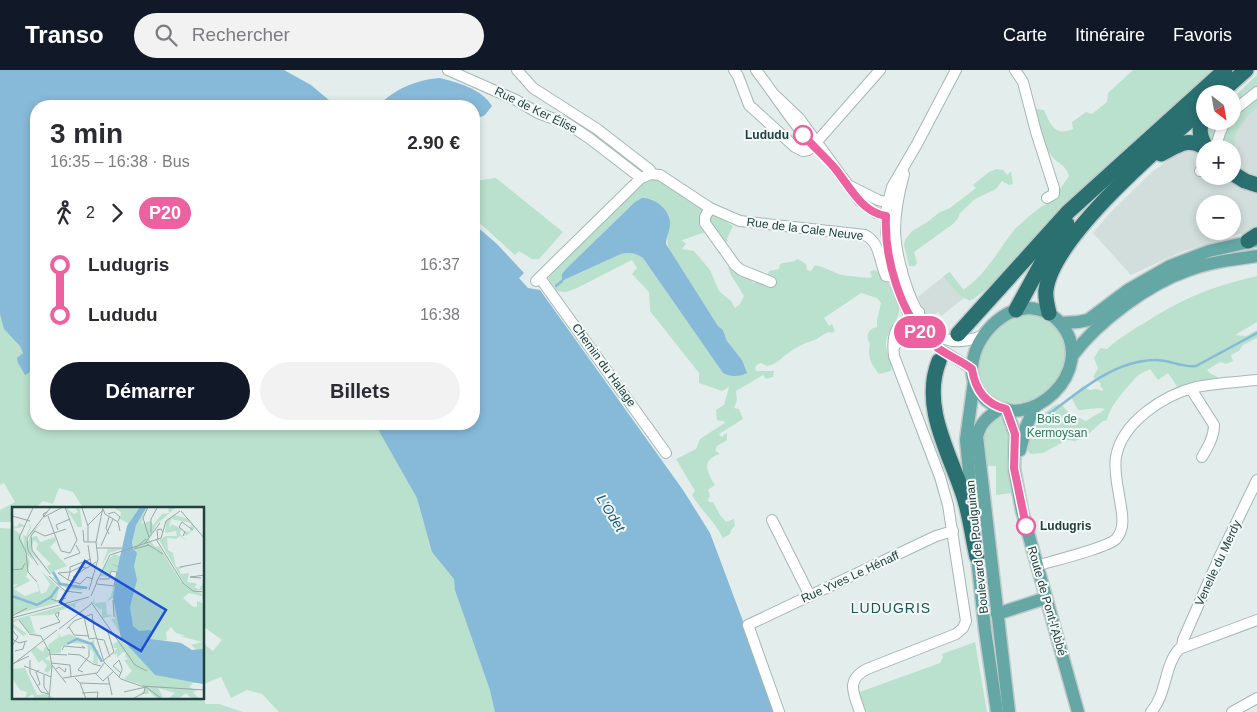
<!DOCTYPE html>
<html lang="fr">
<head>
<meta charset="utf-8">
<style>
	:root { --surface:#fff; --page:#f2f2f3; --text:#2b2b33; --muted:#7c7c81; --accent:#111827 }
	body { margin:0; font-family:Arial,sans-serif; background:var(--page); color:var(--text); height:100vh; display:flex; flex-direction:column; font-size:19px; white-space:nowrap }
	* { box-sizing:border-box; margin:0 }
	p { font-size:16px; color:var(--muted) }
	.icon { flex:none; width:28px; height:28px; fill:none; stroke:currentColor; stroke-width:2; stroke-linecap:round; stroke-linejoin:round }
	.map { position:relative; flex:1; overflow:hidden }
	.side { position:absolute; left:30px; top:30px; width:450px; height:330px; display:flex; flex-direction:column; background:var(--surface); border-radius:20px; box-shadow:0 2px 8px #0003 }
	.side>* { flex:none }
	.badge { padding:0 10px; border-radius:16px; font-size:18px; line-height:32px }
	.needle { width:32px; rotate:149deg }
	.controls { position:absolute; left:1196px; top:15px; display:grid; gap:10px }
	.controls a { display:grid; place-items:center; width:45px; height:45px; border-radius:50%; background:var(--surface); box-shadow:0 2px 8px #0003; font-size:25px }
	.map>.badge { position:absolute; translate:-50% -50%; box-shadow:0 0 0 2px #fff }
	.legs { display:flex; align-items:center; gap:8px; height:55px; padding:0 20px; font-size:16px }
	.legs p { margin-inline-start:auto }
	.head { display:flex; align-items:center; justify-content:space-between; height:85px; padding:0 20px }
	h1 { font-size:28px; font-weight:700; line-height:38px }
	.button { display:flex; gap:10px; margin-top:auto; padding:10px 20px }
	.button a { flex:1; height:58px; border-radius:30px; background:var(--accent); color:#fff; font-size:20px; font-weight:700; line-height:58px; text-align:center }
	.button a+a { background:var(--page); color:var(--text) }
	ul { padding:0 20px; list-style:none }
	li { display:flex; align-items:center; gap:18px; height:50px; font-size:19px }
	li i { display:grid; place-items:center; width:8px; height:100%; margin:0 6px; background:currentColor }
	li i::after { content:''; width:12px; height:12px; margin:-6px; border:4px solid; border-radius:50%; background:var(--surface) }
	li p { margin-inline-start:auto }
	li:first-child i { background:linear-gradient(#0000 50%,currentColor 0) }
	li:last-child i { background:linear-gradient(currentColor 50%,#0000 0) }
	header { display:flex; align-items:center; gap:30px; box-sizing:border-box; height:70px; padding:0 25px; background:var(--accent); color:#fff }
	header strong { font-size:24px }
	nav { display:flex; gap:28px; margin-inline-start:auto; font-size:18px }
	.search { width:350px; height:45px; background:var(--page); display:flex; align-items:center; gap:12px; box-sizing:border-box; padding:0 18px; border-radius:28px; color:var(--muted); font-size:19px }
	.map>svg:first-child { display:block }
	.built { fill:#d1dedc; fill-rule:evenodd }
	.green { fill:#bae1cd; fill-rule:evenodd }
	.water { fill:#87bad8 }
	.lines { fill:none; stroke-linecap:round; stroke-linejoin:round }
	.stream { stroke:#87bad8; stroke-width:2.5 }
	.minor-casing { stroke:#a5b7b5; stroke-width:12 }
	.major-casing { stroke:#c1caca; stroke-width:15 }
	.highway-casing { stroke:#c1caca; stroke-width:18 }
	.minor { stroke:#fff; stroke-width:10 }
	.major { stroke:#64a7a5; stroke-width:12 }
	.highway { stroke:#2a7070; stroke-width:15 }
	.line-1-casing { stroke:#fff; stroke-width:11 }
	.line-1 { stroke:#ec619f; stroke-width:8 }
	.stop-1-dot { fill:#fff; stroke:#ec619f; stroke-width:2.5 }
	.labels { text-anchor:middle; stroke-width:4; stroke-linejoin:round; paint-order:stroke }
	.street-label { font-size:12px; fill:#214140; stroke:#f4faf8 }
	.stop-label { font-size:12px; font-weight:bold; fill:#214140; stroke:#f4faf8; text-anchor:end }
	.park-label { font-size:12px; fill:#277c5a; stroke:#f4faf8 }
	.water-label { font-size:14px; font-style:italic; fill:#155983; stroke:#f4faf8 }
	.neighbourhood-label { font-size:14px; letter-spacing:1px; fill:#1b5654; stroke:#f4faf8 }
	.inset-river { fill:none; stroke:#87bad8; stroke-width:2.5 }
	.inset-road { fill:none; stroke:#95a9a7; stroke-width:1 }
	.view { fill:#1d4ed8; fill-opacity:0.15; stroke:#1d4ed8; stroke-width:2.5 }
	.inset-edge { fill:none; stroke:#214140; stroke-width:2.5 }
</style>
</head>
<body>
<header>
<strong>Transo</strong>
<div class="search"><svg class="icon" aria-label="search" viewBox="0 0 24 24"><circle cx="10" cy="10" r="6"/><path d="M15 15l6 6"/></svg>Rechercher</div>
<nav><a>Carte</a><a>Itinéraire</a><a>Favoris</a></nav>
</header>
<div class="map">
<svg width="1257" height="642" viewBox="0 0 1257 642">
	<rect width="100%" height="100%" fill="#e3eeec"/>
	<g class="built">
		<path d="M1257,35V162L1240,164L1181,182L1131,205L1093,163L1109,144L1152,102L1177,84L1197,79H1205V106H1232V79H1228L1245,43ZM1205,134H1232V161H1205Z"/>
		<polygon points="949,202 968,225 941,246 938,242 930,249 924,241 918,227"/>
	</g>
	<g class="green">
		<polygon points="0,0 36,36 36,354 474,354 682,642 279,642 262,624 247,620 231,628 221,607 204,614 204,574 213,581 222,570 204,557 204,438 83,438 73,422 59,418 53,434 43,431 35,438 14,438 14,452 0,452 0,440 15,432 4,413 0,415"/>
		<path d="M1133,0H1217C1163,48 1107,94 1055,145C1026,173 1005,210 970,231L959,225L944,207L946,204L950,202L963,220C986,205 998,180 1015,159C1021,153 1035,141 1041,137C1044,135 1046,135 1048,133C1056,125 1063,115 1069,106C1065,93 1058,95 1051,85C1042,72 1039,55 1036,39L1044,40C1050,54 1055,67 1073,59L1072,52L1086,42L1092,44L1107,32L1108,23Z"/>
		<polygon points="1257,5 1257,36 1241,54 1235,65 1233,82 1232,79 1216,79 1205,64 1207,51 1232,51 1233,28"/>
		<polygon points="996,99 1003,100 1007,105 1011,101 1013,114 1009,115 1002,111 996,119 975,129 960,143 958,148 953,154 914,182 917,193 915,196 909,196 904,175 905,170 912,161 926,153 940,142 950,138 976,118 973,115 989,102"/>
		<polygon points="496,108 563,162 539,189 532,189 519,181 515,185 474,148 474,111"/>
		<path d="M652,109H660L733,156L727,169L728,171L724,173L714,161C702,162 693,167 682,170L686,174L682,179L694,181L710,200L719,221L731,231L735,238L740,234L744,226L731,205L728,197L731,196L754,213L767,206L769,201L779,199L780,194C787,191 789,194 798,189L806,194L807,200L811,201L815,195L822,197L841,205L870,208L872,207L870,202L873,200L878,202L880,201C888,210 903,234 898,246C895,255 885,265 886,275C886,285 893,289 891,301L879,304C871,294 867,287 870,274C865,267 868,258 877,257V250L881,233L877,228L861,223L824,248L829,256L832,254L835,261L832,263L830,262C823,263 819,269 812,271C804,273 795,278 787,284C780,289 777,294 767,296L761,293L758,294L755,297L756,301H774L773,307L766,309L763,305L736,321L737,330L734,338L739,339L743,349L719,364L721,367L727,363V370L717,376L715,381L718,382L719,384C701,391 707,402 715,415L708,420L710,426L708,430L709,432H713L720,445L726,452L734,449L735,456L731,460L730,464L723,468C715,452 701,440 692,425L695,421L676,389L696,379L700,369L726,352L717,350L716,340L724,335L729,317L722,321L699,313V303L650,241L649,222L632,204L637,198L632,190L577,218L566,222L557,221L548,208L639,114ZM652,129C686,151 659,157 670,181L718,256L723,260L727,271L742,290L723,303L643,188C635,183 631,182 621,184L565,210L562,204L627,140Z"/>
		<path d="M1257,206V252L1235,265L1246,266L1257,260V268L1243,275L1239,281L1231,285L1233,291L1226,294L1220,292L1207,300L1211,304L1218,307L1214,310L1178,318L1168,303L1158,310L1150,299C1146,301 1139,304 1136,307C1127,318 1110,335 1107,350L1103,351L1085,367L1075,371L1067,370L1043,383L1031,384C1021,376 1029,365 1034,356L1037,355L1038,348L1055,335L1061,334L1070,344L1086,351C1093,346 1099,344 1105,339C1096,337 1088,340 1078,340L1071,327L1083,316L1090,320L1096,319L1103,321V319L1100,316L1101,314L1093,307L1098,298L1094,288L1100,278L1107,279C1119,268 1132,260 1146,252C1183,228 1214,216 1257,206Z"/>
		<path d="M1022,243C1028,244 1036,244 1041,246C1048,249 1054,254 1058,260C1083,296 1036,348 997,329C981,322 973,300 979,284C982,276 990,265 996,259C1004,251 1013,248 1022,243Z"/>
		<path d="M999,348H1003L1008,352L1013,423L996,425V396H985C981,377 979,357 999,348Z"/>
		<polygon points="0,458 14,459 14,628 202,628 206,634 219,634 243,642 0,642"/>
		<polygon points="975,572 987,642 864,642 857,623 940,593 943,587 942,584"/>
	</g>
	<g class="water">
		<polygon points="0,0 284,0 311,15 336,36 36,36 36,283 31,287 33,294 29,303 25,305 18,293 17,288 23,283 20,276 4,259 0,244"/>
		<path d="M439,8C457,12 482,19 492,36L485,45L474,50V36H379C393,19 417,10 439,8Z"/>
		<path d="M642,128C654,127 669,139 670,151C671,159 666,166 666,174L718,256L723,260L727,271L742,290L747,303C740,307 730,307 723,303L643,188C635,183 631,182 621,184L562,211V204L566,199L635,132Z"/>
		<polygon points="474,154 497,174 524,203 519,208 528,218 540,220 683,420 710,463 777,642 495,642 490,620 455,520 454,509 432,482 417,428 375,354 474,354"/>
	</g>
	<g class="lines">
		<g class="stream">
			<polyline points="556,216 562,211"/>
			<path d="M1044,348C1076,324 1112,291 1154,290C1168,289 1182,298 1196,296L1257,263"/>
		</g>
		<g class="minor-casing">
			<g id="minor">
				<polyline points="448,0 516,30 538,43 568,54 589,68 641,108"/>
				<polyline points="517,0 533,18 597,59 650,100 651,104"/>
				<polyline points="734,0 738,6 749,35 795,77 803,81 808,80 813,76 880,0"/>
				<path d="M756,0C775,25 792,52 813,76"/>
				<polyline points="956,0 917,74 892,117 886,141 886,162 894,207 903,232 912,251 934,275 972,299"/>
				<polyline points="1015,0 1023,12 1036,62 1054,118 1054,124 1047,128"/>
				<polyline points="776,26 799,48 859,130 876,143 890,146"/>
				<polyline points="1232,42 1257,22"/>
				<polyline points="1215,79 1220,63 1225,51"/>
				<polyline points="1200,101 1205,100"/>
				<path d="M904,104C899,122 895,142 895,161C896,191 913,257 945,269C958,274 970,270 982,266"/>
				<polyline points="850,116 878,130 894,134"/>
				<polyline points="710,138 705,147 705,153 735,195 741,200 771,212"/>
				<polyline points="540,208 666,383"/>
				<path d="M536,211L641,108L651,104L660,105L710,138L740,151L865,165C881,173 879,192 886,206L894,207L902,201"/>
				<path d="M894,277C901,263 913,265 924,257"/>
				<path d="M1191,319L1214,355C1214,367 1208,377 1202,387"/>
				<polyline points="772,450 810,526"/>
				<path d="M1036,496C1052,491 1107,478 1116,469C1127,457 1121,439 1119,425C1117,413 1114,399 1116,387C1122,352 1164,325 1196,317C1216,313 1237,312 1257,310"/>
				<polyline points="1182,577 1183,570 1219,488 1257,410"/>
				<polyline points="779,642 748,555 936,466 953,461"/>
				<path d="M860,642C854,624 845,610 867,599L956,564L963,558L966,551L948,435L940,407L894,286C891,261 897,253 919,242"/>
				<path d="M1151,642C1167,624 1164,596 1179,579L1257,550"/>
				<polyline points="1232,642 1257,628"/>
			</g>
		</g>
		<g class="major-casing">
			<g id="major">
				<path d="M1028,238C1042,239 1052,243 1061,254C1099,299 1029,367 986,330C957,304 978,260 1007,244C1014,240 1021,239 1028,238Z"/>
				<polyline points="1061,253 1078,252 1088,250 1128,220 1170,196 1209,181 1257,170"/>
				<path d="M1072,286C1098,251 1148,214 1189,200C1211,192 1235,189 1257,186"/>
				<path d="M1001,338C989,346 980,352 977,367L1009,642"/>
				<polyline points="1006,339 1015,364 1014,398 1022,441 1078,642"/>
				<polyline points="1020,380 1026,357 1035,336"/>
				<polyline points="973,443 966,370 974,311"/>
				<polyline points="976,478 985,560 997,642"/>
				<polyline points="997,544 1046,528"/>
			</g>
		</g>
		<g class="highway-casing">
			<g id="highway">
				<polyline points="1219,24 1246,0"/>
				<path d="M1205,47C1197,58 1200,66 1206,78"/>
				<path d="M1161,84C1179,75 1188,66 1207,79"/>
				<polyline points="1232,103 1245,111 1257,115"/>
				<polyline points="1248,171 1257,165"/>
				<polyline points="1016,240 1045,187 1067,154"/>
				<path d="M1049,243C1047,235 1045,227 1046,220C1053,166 1164,73 1205,37"/>
				<polyline points="958,264 1068,142 1225,0"/>
				<path d="M939,291C921,336 949,382 963,424C970,444 972,466 977,487"/>
			</g>
		</g>
		<use href="#minor" class="minor"/>
		<use href="#major" class="major"/>
		<use href="#highway" class="highway"/>
	</g>
	<g class="lines">
		<g class="line-1-casing">
			<path id="line-1" d="M803,65C813,76 823,85 833,96C848,113 860,142 886,146C884,187 900,244 930,272C943,284 959,289 972,299C975,319 985,334 1006,339L1015,364L1014,398L1026,456"/>
		</g>
		<use href="#line-1" class="line-1"/>
	</g>
	<g class="stop-1-dot">
		<circle cx="803" cy="65" r="9"/>
		<circle cx="1026" cy="456" r="9"/>
	</g>
	<g class="labels">
		<g class="street-label">
			<text transform="translate(536 40) rotate(26)" y="4">Rue de Ker Élise</text>
			<text transform="translate(805 159) rotate(7)" y="4">Rue de la Cale Neuve</text>
			<text transform="translate(604 295) rotate(54)" y="4">Chemin du Halage</text>
			<text transform="translate(977 477) rotate(-96)" y="4">Boulevard de Poulguinan</text>
			<text transform="translate(1218 493) rotate(-65)" y="4">Venelle du Merdy</text>
			<text transform="translate(850 507) rotate(-25)" y="4">Rue Yves Le Hénaff</text>
			<text transform="translate(1047 531) rotate(74)" y="4">Route de Pont-l'Abbé</text>
		</g>
		<g class="stop-label">
			<text x="789" y="69">Lududu</text>
			<text x="1040" y="460" text-anchor="start">Ludugris</text>
		</g>
		<g class="park-label">
			<text x="1057" y="353">Bois de<tspan x="1057" dy="14">Kermoysan</tspan></text>
		</g>
		<g class="water-label">
			<text transform="translate(611 443) rotate(58)" y="5">L'Odet</text>
		</g>
		<g class="neighbourhood-label">
			<text x="891" y="543">LUDUGRIS</text>
		</g>
	</g>
	<g transform="translate(12 437)">
		<rect width="192" height="192" fill="#e3eeec"/>
		<path d="M53,0L62,7L66,5L63,0L68,2L70,20H66ZM100,0H129L119,14L107,114L192,176H181L177,180L185,184L181,185L187,192H180L174,186L166,192H156L163,186L146,181L151,190L145,192L136,183L137,187H128L133,183L130,178L112,172L120,164L112,153L117,152L113,150L114,146L111,145L105,151V147L101,148L105,141H102L101,137L108,133L116,139L99,112H103L101,91L94,95L95,107L101,109L90,111V100L89,103L80,96L83,90L82,96L94,95L99,89L105,64L99,63L98,70L88,69L95,54L102,47L108,49L110,42L97,46L89,60L96,42L110,41L116,16L108,12L109,5ZM131,0L135,1L129,17L138,14L141,18L150,7L157,6L156,0H164L144,18L137,33L144,40L147,39L169,75L192,88V166L120,136L114,54L117,33ZM177,86L190,89L191,96L185,94V100L180,99L171,91ZM159,120L164,126L174,129H168L190,135L179,138L184,142L180,143L169,136L149,133H155L154,126ZM0,8L2,19L5,20L7,16L14,19L1,22L8,27L12,39L11,28L14,29L18,20L17,18L18,17L19,21L14,32L21,53L15,48L18,55L14,70L18,74L2,82L13,89L27,84L25,76H26L29,87L34,85L38,77L29,64L51,84L47,82L44,93L53,94L0,108V81L6,77L0,78ZM162,8L177,12L183,21L174,29L171,24L178,25L179,16L159,12L157,21L160,17L169,22L168,27L175,34L168,29L164,32L155,31L156,43L161,46L164,60L175,59L167,62L169,67L177,66L175,75L183,76L185,78L182,80L187,82L192,75V83H183L172,76L147,33L154,29H165L164,24L153,26L154,14ZM29,16L18,30L25,29L28,35L43,30L44,34L38,40L55,59L42,64L47,75L77,80L69,83L55,82L40,70L44,71L18,45L16,35L20,24ZM22,33L26,37L24,42L39,57L35,59L37,64L19,42ZM76,92L64,96L63,101L59,99L39,108L18,109L23,126L27,127L17,126L7,113L0,116L15,127L11,129L0,119V113ZM45,125L49,130L57,127L78,135L82,133L83,141L88,145L85,146L86,157L81,156L82,147L80,143H76L75,137L60,136L49,140V146H38L36,138L47,130ZM24,140L31,145L33,140L36,141L37,149L33,152L38,154L40,160L36,166L32,164L35,158L30,153L27,156L19,144ZM13,161L25,188L36,187L43,192H23L21,187L13,192L15,185L8,183L0,171V162Z" fill="#bae1cd" fill-rule="evenodd"/>
		<path d="M128,0L134,1L124,18L120,35L121,42L125,46L122,59L125,73L118,100L121,119L127,124L139,123L138,132L169,136L180,143L192,142L191,177L143,168L109,131L101,90L106,60L99,57L106,59L115,19Z" fill="#87bad8"/>
		<path class="inset-river" d="M41,65L48,77L75,81M0,89L25,98L39,90L46,80M55,137L65,132L80,137L90,155"/>
		<path class="inset-road" d="M65,0H82M136,0L131,11L137,30M21,1L7,31L14,45L16,65L25,75M70,1L76,19V35M91,2L93,7L106,15L108,24M169,4L193,32M35,5L31,7L32,10L51,0M96,7L102,5L108,10L106,14M0,9L18,14M36,9L49,44L58,46L65,33L53,0M97,10L94,21L97,27M76,18L91,3M46,23L44,18L58,12M71,23L72,35H84M139,26V12L145,1M171,29L173,25L167,20L170,15L181,23M134,32L122,42L137,38M144,32L171,76L181,84L193,85M146,33L145,23L149,22L151,25M133,36L148,16M135,37L151,47M76,38L79,58M89,39L101,12M85,41H110M52,52L68,46L64,38M79,52L58,60V65L56,73L46,66L58,65L68,60L75,61L84,55M26,58L16,43L15,31L39,0M168,60L189,56M0,63L10,62L13,56M38,67L20,43L19,29L23,24L33,29L54,22M37,69L53,84L70,86M61,70L74,61M189,71L178,70L193,68M56,73L68,77L75,70L81,72M84,76L98,48L149,31L154,14L168,4M85,77L102,79L105,65L99,64L97,72H87M77,83L86,52L84,35L91,0M79,89L85,75M39,92L45,94L54,91M101,93L102,110M79,95L123,158L135,164M0,109L15,101M72,110L77,132L85,131M0,111L77,90M7,113L17,126M81,119L92,155L109,172L129,179L193,183M57,120L62,128L77,129M28,122L48,115L43,107L47,105L46,110M47,122L79,97M55,122L62,114L80,107L82,122M0,123L6,130L0,139M17,127L29,129L37,144M0,132L7,136L15,134M85,132L92,133L98,150M37,142L40,159L37,192M50,143L52,139L73,141L70,139M3,144L11,142L13,135M37,147L55,148M56,147L68,148L81,157L89,159M18,153V166L29,185L37,187M92,153L102,145L95,122M2,156L17,149M39,156L58,158L59,170M0,158L45,123M40,158L54,176M12,159L39,170M44,162L47,160L53,165L54,161M71,165L66,163L77,149V143M83,166L91,174L101,165M32,168V180L37,187M96,170L100,188M107,170L110,163V161L107,153L101,159L109,166M51,171L85,166L93,155M63,171L68,176L97,177M68,176L74,192M25,179L28,177L24,165L27,163M112,185L134,180L150,192M70,186L86,185L85,192M120,192L132,186L133,180"/>
		<path class="view" d="M73,54L154,103L129,144L48,95Z"/>
		<rect width="192" height="192" class="inset-edge"/>
	</g>
</svg>
<div class="controls">
<a><svg class="needle" viewBox="-14 -14 28 28"><path d="M0-13l5 13h-10z" fill="#e53935"/><path d="M0 13l5-13h-10z" fill="#7c7c81"/></svg></a>
<a>+</a>
<a>−</a>
</div>
<b class="badge" style="left:920px;top:262px;background:#ec619f;color:#fff">P20</b>
<section class="side">
<div class="head"><div><h1>3 min</h1><p>16:35 – 16:38 · Bus</p></div><b>2.90 €</b></div>
<div class="legs"><svg class="icon" aria-label="walk" viewBox="0 0 24 24"><circle cx="13" cy="4" r="2"/><path d="M13 8l-2 6 4 7M11 14l-3 7M7 12l3-4h3l4 4"/></svg>2<svg class="icon" aria-label="forward" viewBox="0 0 24 24"><path d="M9 5l7 7-7 7"/></svg><b class="badge" style="background:#ec619f;color:#fff">P20</b></div>
<ul>
<li><i style="color:#ec619f"></i><b>Ludugris</b><p>16:37</p></li>
<li><i style="color:#ec619f"></i><b>Lududu</b><p>16:38</p></li>
</ul>
<div class="button"><a>Démarrer</a><a>Billets</a></div>
</section>
</div>
</body>
</html>
